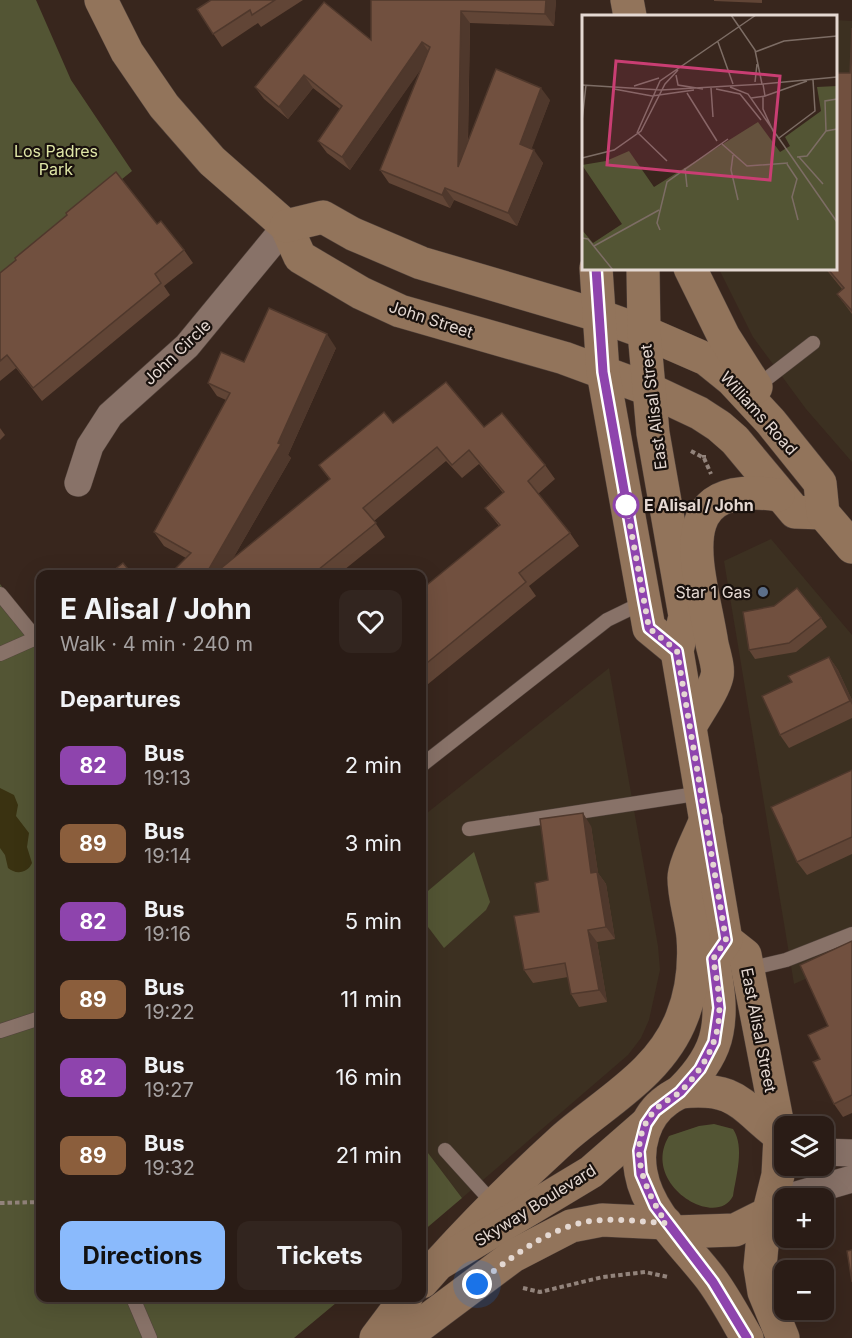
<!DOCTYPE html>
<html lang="en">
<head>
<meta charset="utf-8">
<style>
	:root { --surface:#2a1c16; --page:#32251f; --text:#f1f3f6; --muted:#a5a1a1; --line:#463a35; --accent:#8abafc }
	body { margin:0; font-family:Inter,sans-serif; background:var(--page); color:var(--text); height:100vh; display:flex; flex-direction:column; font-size:22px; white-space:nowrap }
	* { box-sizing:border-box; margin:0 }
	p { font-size:20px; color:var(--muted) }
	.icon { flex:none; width:33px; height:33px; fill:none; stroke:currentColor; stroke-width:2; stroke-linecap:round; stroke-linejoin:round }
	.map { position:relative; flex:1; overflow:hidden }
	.details { position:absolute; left:36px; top:570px; width:390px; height:732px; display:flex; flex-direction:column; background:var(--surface); border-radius:12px; box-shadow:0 6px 24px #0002,0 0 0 2px var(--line) }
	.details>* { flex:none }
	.badge { padding:0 12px; border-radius:9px; font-size:21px; line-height:39px }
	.controls { position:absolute; left:774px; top:1116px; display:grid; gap:12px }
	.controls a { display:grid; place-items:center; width:60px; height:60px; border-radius:12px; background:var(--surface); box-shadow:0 6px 24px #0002,0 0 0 2px var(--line); font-size:30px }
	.you { position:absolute; width:30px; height:30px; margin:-15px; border:4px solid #fff; border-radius:50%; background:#1a73e8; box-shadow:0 0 0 9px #1a73e833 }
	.map>.badge { position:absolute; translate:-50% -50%; box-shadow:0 0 0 3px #fff }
	h2 { padding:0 24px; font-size:22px; line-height:54px }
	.round { display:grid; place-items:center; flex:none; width:63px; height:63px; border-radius:12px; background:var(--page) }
	.overview { display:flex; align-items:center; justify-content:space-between; height:102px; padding:0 24px }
	h1 { font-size:28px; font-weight:700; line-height:45px }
	.button { display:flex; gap:12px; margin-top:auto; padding:12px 24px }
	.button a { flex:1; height:69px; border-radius:12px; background:var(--accent); color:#111; font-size:24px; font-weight:700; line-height:69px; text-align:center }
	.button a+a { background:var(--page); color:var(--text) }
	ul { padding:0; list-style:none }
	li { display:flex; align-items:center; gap:18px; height:78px; padding:0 24px }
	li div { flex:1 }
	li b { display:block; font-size:22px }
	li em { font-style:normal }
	li .badge { min-width:66px; font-weight:700; text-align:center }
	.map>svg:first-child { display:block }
	.commercial { fill:#3c3021 }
	.green { fill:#535534 }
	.sand { fill:#3a3211 }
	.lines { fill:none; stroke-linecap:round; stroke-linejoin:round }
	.lane-casing { stroke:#52433c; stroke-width:15 }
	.street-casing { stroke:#52433c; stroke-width:28 }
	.secondary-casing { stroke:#52433c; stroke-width:34 }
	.path { stroke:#92837b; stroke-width:4; stroke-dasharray:4.5 3; stroke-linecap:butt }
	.lane { stroke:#887268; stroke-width:14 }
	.street { stroke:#887268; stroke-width:27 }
	.secondary { stroke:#92745b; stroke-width:33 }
	.wall { fill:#614536 }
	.shaded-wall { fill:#4f382c }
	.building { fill:#71503f; stroke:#4f382c; stroke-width:1.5 }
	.line-casing { stroke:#fff; stroke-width:14 }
	.line { stroke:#8e44ad; stroke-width:9 }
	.walk { stroke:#e4d8d2; stroke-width:6; stroke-dasharray:0 10.8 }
	.stop-dot { fill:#fff; stroke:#8e44ad; stroke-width:3 }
	.service-dot { fill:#5c6f8a; stroke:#19110d; stroke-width:2 }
	.labels { text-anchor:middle; stroke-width:4.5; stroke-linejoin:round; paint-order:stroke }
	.park-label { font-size:16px; fill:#dfe6a6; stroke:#19110d }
	.street-label { font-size:16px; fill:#e4d8d2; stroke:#19110d }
	.stop-label { font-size:16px; font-weight:bold; fill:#e4d8d2; stroke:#19110d; text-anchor:start }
	.poi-label { font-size:16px; fill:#e4d8d2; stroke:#19110d; text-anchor:end }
	.inset-road { fill:none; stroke:#7d6d65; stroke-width:1.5 }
	.view { fill:#c93e73; fill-opacity:0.15; stroke:#c93e73; stroke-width:3 }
	.inset-edge { fill:none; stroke:#e4d8d2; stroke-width:3 }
</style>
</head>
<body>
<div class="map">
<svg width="852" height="1338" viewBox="0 0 852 1338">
	<rect width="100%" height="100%" fill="#38261d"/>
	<g class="commercial">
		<polygon points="836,20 852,21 852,462 806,409 753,337 719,269 836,268"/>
		<polygon points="771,539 852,635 852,958 794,984 724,561"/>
		<polygon points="609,668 658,946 660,970 649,1020 641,1038 628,1055 462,1198 422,1145 422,817"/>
	</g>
	<g class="green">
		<polygon points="0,0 36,0 71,80 132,171 0,278"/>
		<polygon points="0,584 40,638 40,1298 342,1298 294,1338 0,1338"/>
		<polygon points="474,852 490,902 486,910 444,948 422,919 422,896"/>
		<path d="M714,1124L733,1129C745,1147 736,1176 733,1196C716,1230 640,1184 669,1136L699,1126Z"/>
		<polygon points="422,1145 462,1198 422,1232"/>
	</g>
	<path class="sand" d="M0,788L14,795L18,805L16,816L29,833L27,847L32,863C28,873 16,875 8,868L5,855L0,848Z"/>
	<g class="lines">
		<g class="lane-casing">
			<g id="lane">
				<polyline points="756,387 813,343"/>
				<polyline points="0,594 40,643"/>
				<polyline points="0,654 36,638"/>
				<polyline points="422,765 607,620 644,602"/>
				<polyline points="469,829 702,793"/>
				<polyline points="748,969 786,960 852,934"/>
				<polyline points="0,1031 40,1018"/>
				<polyline points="445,1150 493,1203"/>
				<polyline points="133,1298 150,1338"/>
			</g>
		</g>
		<g class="street-casing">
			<g id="street">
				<polyline points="78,483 90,446 110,415 187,346 286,226"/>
				<polyline points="824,1152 852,1153"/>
				<polyline points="786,1198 852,1179"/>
			</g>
		</g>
		<g class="secondary-casing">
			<g id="secondary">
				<polyline points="101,0 127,52 164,106 212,161 286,226 300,257 361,293 400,311 564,358 648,389 699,413 719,426 735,440 795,512 823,513"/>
				<polyline points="627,0 630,16"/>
				<polyline points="286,226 323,217 353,234 421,263 597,315 644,332 706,359 732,380 771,422 820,483 823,513 852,547"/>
				<polyline points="596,268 603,372 649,628 677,651"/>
				<polyline points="643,268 644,332 653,433 685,616 677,651 726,940 745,955 780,1136 778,1175 763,1235 760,1267 764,1292 783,1338"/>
				<polyline points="690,268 724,337 756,387"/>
				<path d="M691,725C698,712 714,690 717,676C719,668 714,653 712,644C701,573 662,478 778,495"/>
				<path d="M726,940L713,959C717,983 722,1007 717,1032C713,1054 698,1074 682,1090C678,1094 672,1096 667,1100C644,1116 636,1147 641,1173C648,1214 688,1248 711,1279C725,1298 736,1319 747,1338"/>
				<path d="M680,1092C737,1086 740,1105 780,1136"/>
				<polyline points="675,1232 735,1230 769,1213"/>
				<path d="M438,1264C478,1220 519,1179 563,1139C605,1102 661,1073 682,1017C692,992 695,964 693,937C691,917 684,898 684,878C684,864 701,833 706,819"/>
				<polyline points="422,1282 438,1264 591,1172 646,1124"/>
				<polyline points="383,1331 418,1327 513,1256 571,1226 602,1220 666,1223"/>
				<polyline points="376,1338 406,1298"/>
			</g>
		</g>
		<g class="path">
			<polyline points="691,451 704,458 704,455"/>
			<polyline points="704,458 711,474"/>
			<polyline points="0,1203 40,1202"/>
			<polyline points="523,1288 540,1292 603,1277 645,1272 668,1277"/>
		</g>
		<use href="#lane" class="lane"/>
		<use href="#street" class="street"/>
		<use href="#secondary" class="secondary"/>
	</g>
	<g class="wall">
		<polygon points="211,0 303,0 261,27 258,23 222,47 197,9"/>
		<polygon points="371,0 556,0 554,26 470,23 468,143 550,100 531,149 543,163 517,226 454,200 450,208 389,183 380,170 422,67 350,170 327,153 318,141 340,109 313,88 288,119 264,99 255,87 371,40"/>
		<polygon points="714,0 762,0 762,3 714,1"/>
		<polygon points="852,28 852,314 837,294 842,289 825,268 836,268 850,73"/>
		<polygon points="157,224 184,250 193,263 164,286 170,295 42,401 16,368 0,381 0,273"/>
		<polygon points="336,348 288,455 291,458 232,560 330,480 319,465 393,423 484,427 545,465 555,479 538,494 570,533 579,546 529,586 536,596 422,689 422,589 499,526 485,508 503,493 479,464 462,478 446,461 374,521 385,537 339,574 170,574 186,558 164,546 154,532 226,400 217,396 208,383 244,362"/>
		<polygon points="0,428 5,435 0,440"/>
		<polygon points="774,606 821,618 827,627 796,652 755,659 749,650"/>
		<polygon points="829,657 838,670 852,700 852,718 789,748 780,735 792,682"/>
		<polygon points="852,770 852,854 807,875 797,862"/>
		<polygon points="591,826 598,873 606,884 615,939 597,942 607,1002 579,1007 571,994 568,977 533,983 524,970 548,880"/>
		<polygon points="852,941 852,1113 843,1117 834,1104 820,1059"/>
	</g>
	<g class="shaded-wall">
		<polygon points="546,0 556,0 554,26 545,14"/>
		<polygon points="461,11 470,23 467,180 458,167"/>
		<polygon points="422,42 431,55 350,170 342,157"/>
		<polygon points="304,75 313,88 288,119 279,107"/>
		<polygon points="541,88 550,100 529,156 520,144"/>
		<polygon points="534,150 543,163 517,226 508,213"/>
		<polygon points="445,188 454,200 450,208 442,195"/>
		<polygon points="327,334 336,348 288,455 291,458 224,574 206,574 278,443"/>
		<polygon points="829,657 838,670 852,700 852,705"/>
		<polygon points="583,813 591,826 598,873 606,884 615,939 606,927 591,873"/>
		<polygon points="588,930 597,942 607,1002 599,990"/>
	</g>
	<g class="building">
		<polygon points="211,0 275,0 252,15 250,10 213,34 197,9"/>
		<polygon points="371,0 546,0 545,14 461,11 458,167 496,69 541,88 520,144 534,150 508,213 445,188 442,195 380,170 430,47 422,42 342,157 318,141 342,106 304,75 279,107 255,87 324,2 371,40"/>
		<polygon points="852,28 852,311 837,294 844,288 827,268 836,268 836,73 850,73"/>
		<polygon points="116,172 157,224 161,221 184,250 155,274 161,283 33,388 7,355 0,361 0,273 16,260 15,258 67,215 66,213"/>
		<polygon points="269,308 327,334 278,443 281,444 206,574 170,574 191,553 154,532 230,393 208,383 221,352 244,362"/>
		<polygon points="446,382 484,427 502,413 545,465 528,481 570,533 519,573 526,582 422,667 422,589 500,525 485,508 504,492 469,450 452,465 437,447 363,508 376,523 313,574 214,574 330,479 319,465 384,412 393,423"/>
		<polygon points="123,563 132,574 109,574"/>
		<polygon points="797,588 821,618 789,643 749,650 743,612 774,606"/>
		<polygon points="829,657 850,701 780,735 762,696 792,682 788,676"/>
		<polygon points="852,770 852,837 797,862 771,807"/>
		<polygon points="583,813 591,873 597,872 606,927 588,930 599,990 571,994 565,963 524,970 514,916 539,912 535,883 548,880 540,819"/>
		<polygon points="852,941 852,1095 834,1104 813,1062 820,1059 808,1035 828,1026 800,965"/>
		<polygon points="852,1250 852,1282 847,1251"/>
	</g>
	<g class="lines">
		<g class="line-casing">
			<polyline id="line" points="596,268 603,372 644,602 649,628 677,651 726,940 713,959 719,1008 714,1042 700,1069 680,1092 655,1111 646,1124 639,1151 641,1174 655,1206 713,1282 747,1338"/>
		</g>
		<use href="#line" class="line"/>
		<path class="walk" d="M477,1284C512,1257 554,1222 602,1220C623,1219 645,1222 666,1223C645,1190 623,1144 656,1109C664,1101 674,1098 682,1090C696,1076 708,1059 714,1041C724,1014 718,985 713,959L726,940L677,651L649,628L625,497L626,505"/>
	</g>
	<circle class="stop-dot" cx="626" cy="505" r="12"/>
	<circle class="service-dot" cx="763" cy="592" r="6"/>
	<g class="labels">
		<g class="park-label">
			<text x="56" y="157">Los Padres<tspan x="56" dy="18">Park</tspan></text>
		</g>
		<g class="street-label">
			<text transform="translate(431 319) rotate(18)" y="6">John Street</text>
			<text transform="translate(177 352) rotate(-44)" y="6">John Circle</text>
			<text transform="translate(653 407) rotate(-97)" y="6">East Alisal Street</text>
			<text transform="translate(759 413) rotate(48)" y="6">Williams Road</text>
			<text transform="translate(759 1030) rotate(79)" y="6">East Alisal Street</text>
			<text transform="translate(535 1205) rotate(-32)" y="6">Skyway Boulevard</text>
		</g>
		<g class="stop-label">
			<text x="644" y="511">E Alisal / John</text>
		</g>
		<g class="poi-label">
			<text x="751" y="598">Star 1 Gas</text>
		</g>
	</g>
	<g transform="translate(582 15)">
		<rect width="255" height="255" fill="#38261d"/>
		<path d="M255,71V255H0V215L11,228L40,209L0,150L24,146L47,136L72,172L176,107L198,137L208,131L203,122L239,96L235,72Z" fill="#535534"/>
		<path class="inset-road" d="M149,0L173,35L180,69M136,27L151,69M173,37L202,26L255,21M94,60L96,70L121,74M173,67L175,49M181,69L255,62M0,70L79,75L181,69L183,81L169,83M52,71L77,63M148,72L166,79L255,207M129,73L131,102M32,74L70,81L112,75M134,74L158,79L179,105M105,78L135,126M183,81L225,66M181,82V94L192,118M0,106L4,70M244,116L243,86L255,84M55,118L78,66L174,0M56,118L85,146M197,123L233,96L231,65M140,129L165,151L206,148M151,140L149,155L156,185M215,142L225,141L244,116L255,114M217,142L241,169M0,143L32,135L59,116L83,69L96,55M205,149L215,164L210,182L216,205M103,153L105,172M78,215L75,208L85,167L146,124M0,223L6,224L31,255M12,231L77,195"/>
		<path class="view" d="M34,46L198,61L188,165L25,150Z"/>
		<rect width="255" height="255" class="inset-edge"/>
	</g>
</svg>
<div class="controls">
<a><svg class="icon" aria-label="layers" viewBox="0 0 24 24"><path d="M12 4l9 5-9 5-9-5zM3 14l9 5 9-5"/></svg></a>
<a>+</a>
<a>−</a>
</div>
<div class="you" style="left:477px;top:1284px"></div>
<section class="details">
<div class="overview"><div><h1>E Alisal / John</h1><p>Walk · 4 min · 240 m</p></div><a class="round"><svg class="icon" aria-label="heart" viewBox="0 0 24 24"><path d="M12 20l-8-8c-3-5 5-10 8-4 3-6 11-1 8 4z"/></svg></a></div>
<h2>Departures</h2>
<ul>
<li><span class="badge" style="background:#8e44ad;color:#fff">82</span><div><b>Bus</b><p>19:13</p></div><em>2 min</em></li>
<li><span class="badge" style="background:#8b5e3c;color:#fff">89</span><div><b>Bus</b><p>19:14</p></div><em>3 min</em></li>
<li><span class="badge" style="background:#8e44ad;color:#fff">82</span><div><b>Bus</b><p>19:16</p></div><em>5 min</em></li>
<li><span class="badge" style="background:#8b5e3c;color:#fff">89</span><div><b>Bus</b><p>19:22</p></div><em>11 min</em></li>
<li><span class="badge" style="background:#8e44ad;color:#fff">82</span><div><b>Bus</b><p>19:27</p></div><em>16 min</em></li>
<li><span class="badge" style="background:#8b5e3c;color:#fff">89</span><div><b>Bus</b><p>19:32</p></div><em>21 min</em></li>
</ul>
<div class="button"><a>Directions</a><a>Tickets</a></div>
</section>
</div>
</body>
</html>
